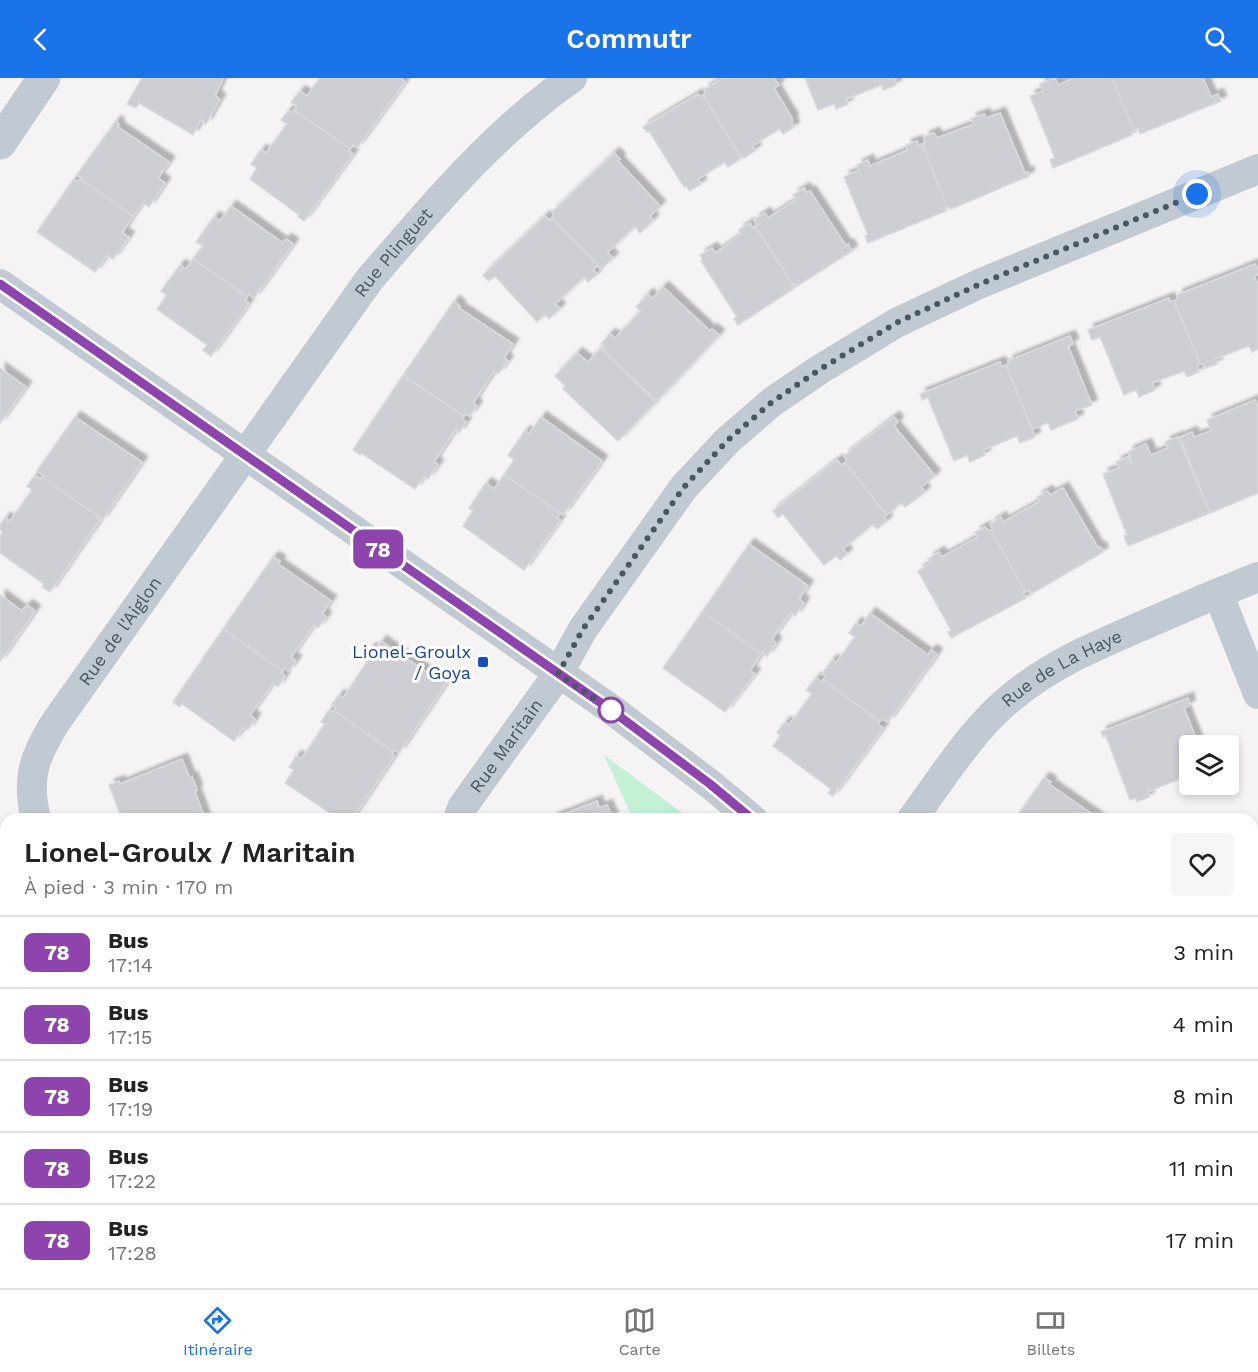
<!DOCTYPE html>
<html lang="fr">
<head>
<meta charset="utf-8">
<style>
	:root { --surface:#fff; --page:#f6f6f6; --text:#222; --muted:#767676; --line:#e0e0e0; --accent:#1a73e8 }
	body { margin:0; font-family:"Work Sans",sans-serif; background:var(--page); color:var(--text); height:100vh; display:flex; flex-direction:column; font-size:22px; white-space:nowrap }
	* { box-sizing:border-box; margin:0 }
	p { font-size:20px; color:var(--muted) }
	.icon { flex:none; width:33px; height:33px; fill:none; stroke:currentColor; stroke-width:2; stroke-linecap:round; stroke-linejoin:round }
	.map { position:relative; flex:1; overflow:hidden }
	.panel { position:absolute; left:0px; top:735px; width:1258px; height:476px; display:flex; flex-direction:column; background:var(--surface); border-radius:18px 18px 0 0; box-shadow:0 3px 9px #0003 }
	.panel>* { flex:none }
	.badge { padding:0 12px; border-radius:9px; font-size:21px; line-height:39px }
	.controls { position:absolute; left:1179px; top:657px; display:grid; gap:12px }
	.controls a { display:grid; place-items:center; width:60px; height:60px; border-radius:6px; background:var(--surface); box-shadow:0 3px 9px #0003; font-size:30px }
	.you { position:absolute; width:30px; height:30px; margin:-15px; border:4px solid #fff; border-radius:50%; background:#1a73e8; box-shadow:0 0 0 9px #1a73e833 }
	.map>.badge { position:absolute; translate:-50% -50%; box-shadow:0 0 0 3px #fff }
	.round { display:grid; place-items:center; flex:none; width:63px; height:63px; border-radius:6px; background:var(--page) }
	.headline { display:flex; align-items:center; justify-content:space-between; height:102px; padding:0 24px }
	h1 { font-size:28px; font-weight:600; line-height:45px }
	ul { padding:0; list-style:none }
	li { display:flex; align-items:center; gap:18px; height:72px; padding:0 24px; border-top:2px solid var(--line) }
	li div { flex:1 }
	li b { display:block; font-size:22px }
	li em { font-style:normal }
	li .badge { min-width:66px; font-weight:700; text-align:center }
	header { display:flex; justify-content:space-between; align-items:center; height:78px; padding:0 24px; background:var(--accent); color:#fff; font-size:27px; font-weight:600 }
	.tabs { display:flex; justify-content:space-around; align-items:center; height:84px; border-top:2px solid var(--line); background:var(--surface); font-size:16px; color:var(--muted) }
	.tabs a { display:grid; justify-items:center; gap:3px }
	.tabs .selected { color:var(--accent) }
	.map>svg:first-child { display:block }
	.green { fill:#c3f1d5 }
	.building { fill:#cdcfd5; stroke:#d7d9de; stroke-width:1.5; filter:url(#shadow) }
	.lines { fill:none; stroke-linecap:round; stroke-linejoin:round }
	.minor { stroke:#c1cad2; stroke-width:30 }
	.tertiary { stroke:#c1cad2; stroke-width:33 }
	.line-casing { stroke:#fff; stroke-width:14 }
	.line { stroke:#8e44ad; stroke-width:9 }
	.walk { stroke:#4a5661; stroke-width:6; stroke-dasharray:0 10.8 }
	.transit-dot { fill:#1a4fb4; stroke:#fff; stroke-width:2 }
	.stop-dot { fill:#fff; stroke:#8e44ad; stroke-width:3 }
	.labels { text-anchor:middle; stroke-width:6; stroke-linejoin:round; paint-order:stroke }
	.street-label { font-size:18px; fill:#4a5661; stroke:#fff }
	.transit-label { font-size:18px; fill:#164399; stroke:#fff; text-anchor:end }
</style>
</head>
<body>
<header><svg class="icon" aria-label="back" viewBox="0 0 24 24"><path d="M15 5l-7 7 7 7"/></svg>Commutr<svg class="icon" aria-label="search" viewBox="0 0 24 24"><circle cx="10" cy="10" r="6"/><path d="M15 15l6 6"/></svg></header>
<div class="map">
<svg width="1258" height="1210" viewBox="0 0 1258 1210">
	<defs>
		<filter id="shadow"><feDropShadow dx="5.5" dy="-5.5" stdDeviation="1.5" flood-color="#0004"/></filter>
	</defs>
	<rect width="100%" height="100%" fill="#f5f3f3"/>
	<polygon class="green" points="604,677 685,737 690,741 633,741"/>
	<g class="building">
		<polygon points="142,0 221,0 223,1 215,18 220,21 206,46 201,42 193,57 139,25 136,30 127,26"/>
		<polygon points="320,0 400,0 405,4 357,70 353,67 350,71 294,32 297,28 291,24 300,13 307,18"/>
		<polygon points="723,0 774,0 779,7 774,10 793,42 791,44 794,49 783,56 779,51 752,68 756,72 744,80 742,77 740,78 703,17 706,15 704,12"/>
		<polygon points="805,0 896,0 896,1 894,2 896,7 883,12 882,7 846,21 848,26 836,31 834,26 818,32"/>
		<polygon points="1055,0 1058,7 1074,0 1112,0 1134,52 1131,54 1132,57 1053,90 1050,82 1055,80 1030,18 1043,13 1040,6"/>
		<polygon points="1112,0 1203,0 1211,19 1218,16 1221,23 1140,56 1138,51 1134,52"/>
		<polygon points="698,16 700,19 703,17 740,78 738,80 739,82 728,89 725,84 698,101 701,106 690,113 686,108 684,109 649,53 647,54 643,49"/>
		<polygon points="294,32 350,71 349,73 353,76 304,143 298,139 299,137 250,101 257,90 251,86 261,72 266,75 287,46 281,42 288,33 292,35"/>
		<polygon points="1000,35 1025,95 1028,94 1029,98 951,131 949,128 947,129 922,66 925,65 924,59 934,55 937,60 974,46 971,41 984,36 986,40"/>
		<polygon points="116,43 119,46 118,49 169,84 158,100 165,105 149,129 143,125 133,138 80,101 81,99 77,97"/>
		<polygon points="917,63 919,68 922,66 947,129 944,130 946,133 868,165 865,158 868,157 844,99 859,92 857,87 868,82 870,88 908,72 906,67"/>
		<polygon points="614,75 620,81 618,83 660,128 650,138 653,142 640,155 635,148 607,175 613,180 601,191 552,140 554,136 552,134"/>
		<polygon points="74,101 77,104 80,101 133,138 122,155 129,159 113,181 107,177 95,194 37,154"/>
		<polygon points="804,110 807,115 810,113 846,168 848,166 852,173 797,208 795,206 793,207 755,148 757,147 754,142 765,135 768,140 796,122 793,117"/>
		<polygon points="231,128 283,165 286,161 293,166 254,220 249,216 247,219 193,181 203,168 196,164 214,139 220,143"/>
		<polygon points="545,138 549,142 552,140 598,187 593,192 597,196 588,204 584,199 555,226 560,230 549,241 545,236 537,244 495,198 489,203 483,197"/>
		<polygon points="750,145 753,150 755,148 793,207 791,208 793,211 738,247 734,241 737,239 701,183 703,182 700,177 712,170 715,175 741,157 739,152"/>
		<polygon points="193,181 247,219 245,222 249,225 211,278 203,272 207,267 157,231 167,217 161,213 180,187 186,191"/>
		<polygon points="1255,186 1258,192 1258,196 1254,198 1258,208 1258,271 1252,274 1249,268 1215,281 1217,286 1205,290 1203,286 1200,286 1174,223 1178,221 1177,217"/>
		<polygon points="663,209 710,253 712,251 719,257 658,322 654,320 603,273 605,270 601,266 610,256 615,260 641,233 636,229 648,216 652,221"/>
		<polygon points="1169,220 1170,224 1174,223 1200,286 1197,288 1199,294 1187,299 1184,293 1152,305 1155,312 1139,319 1136,312 1124,317 1100,259 1092,262 1088,252"/>
		<polygon points="454,223 460,228 459,230 513,266 504,280 508,283 498,296 494,293 473,325 477,328 470,338 466,336 464,338 406,300 407,298 404,296"/>
		<polygon points="1070,258 1073,266 1068,268 1092,327 1075,333 1078,341 1051,352 1048,345 1032,351 1006,287 1009,286 1008,283"/>
		<polygon points="601,270 656,324 618,363 563,311 565,308 555,298 577,275 588,284"/>
		<polygon points="1000,284 1002,289 1006,287 1035,359 1020,365 1017,358 983,372 985,377 970,384 967,377 954,383 928,320 922,322 920,316"/>
		<polygon points="0,290 26,309 0,345"/>
		<polygon points="402,299 405,301 406,300 464,338 462,341 466,344 459,355 455,352 434,384 438,387 428,401 424,398 415,411 361,375 360,377 353,372"/>
		<polygon points="1255,322 1258,330 1258,415 1210,435 1180,359 1192,354 1194,359 1211,353 1207,342"/>
		<polygon points="75,339 142,384 102,442 42,399 43,397 37,393"/>
		<polygon points="541,339 602,383 563,437 504,397 514,382 508,377 525,353 529,356"/>
		<polygon points="894,339 898,344 894,348 935,398 921,409 925,414 905,429 901,425 887,437 845,385 847,382 844,378"/>
		<polygon points="1178,359 1210,435 1128,468 1124,458 1127,457 1103,396 1119,390 1116,384 1128,379 1132,385 1128,374 1146,366 1151,377 1168,370 1165,364"/>
		<polygon points="837,382 841,387 845,385 887,437 884,439 887,443 877,451 873,446 843,471 847,476 840,482 836,478 824,487 783,436 778,440 773,433"/>
		<polygon points="35,397 40,401 42,399 99,439 97,440 100,442 50,514 42,509 44,506 0,475 0,458 3,454 0,452 0,447 5,440 10,443 32,412 27,408"/>
		<polygon points="504,397 560,435 557,440 560,442 524,492 463,448 473,433 469,430 486,405 494,411"/>
		<polygon points="1063,410 1098,470 1100,469 1103,474 1031,516 1029,512 1025,514 991,452 993,451 990,446 1001,439 1003,444 1039,424 1037,419 1047,413 1050,417"/>
		<polygon points="985,449 988,453 991,452 1025,514 1022,515 1026,520 951,560 948,554 951,552 918,493 931,485 928,481 939,474 942,479 978,459 975,454"/>
		<polygon points="749,466 808,508 799,521 804,525 795,538 791,534 772,561 776,565 767,578 763,574 761,576 702,534"/>
		<polygon points="273,479 280,483 278,486 331,523 322,536 326,539 318,550 314,547 291,579 296,583 289,593 284,590 283,593 223,551"/>
		<polygon points="0,517 22,533 27,527 35,533 0,583"/>
		<polygon points="702,534 761,576 750,593 755,596 725,634 663,590"/>
		<polygon points="870,535 928,577 931,572 937,576 888,644 883,641 879,643 823,602 826,598 822,596 832,582 836,585 855,559 849,555 856,545 861,548"/>
		<polygon points="223,551 283,593 281,595 285,598 278,609 273,605 250,637 255,641 248,652 244,649 234,663 182,626 179,629 173,624"/>
		<polygon points="381,563 438,602 440,599 447,604 399,675 395,672 393,674 334,633 336,629 332,626 339,617 343,620 367,584 363,581 371,570 375,572"/>
		<polygon points="816,600 822,604 823,602 879,643 879,647 883,650 833,718 828,715 831,711 773,668 781,657 777,655 785,644 789,647 812,616 806,612"/>
		<polygon points="1188,620 1190,627 1184,630 1199,668 1190,668 1190,703 1186,704 1184,699 1147,714 1149,719 1137,724 1136,720 1130,722 1106,658 1103,659 1101,654"/>
		<polygon points="329,632 332,634 334,633 393,674 392,676 394,678 352,741 339,741 285,705 294,692 289,689 296,678 301,681 325,646 321,644"/>
		<polygon points="182,681 190,701 192,699 197,712 195,714 205,741 122,741 109,707 119,703 120,706"/>
		<polygon points="1044,700 1051,704 1049,706 1099,741 1015,741"/>
		<polygon points="597,723 599,730 607,727 613,741 551,741"/>
		<polygon points="1252,826 1258,838 1258,912 1252,914"/>
		<polygon points="1,875 6,888 6,968 0,971"/>
		<polygon points="1258,951 1258,1039 1254,1040 1252,1036 1252,1028 1255,1027 1252,1020 1252,953"/>
		<polygon points="6,968 6,1061 0,1063 0,971"/>
		<polygon points="54,1204 133,1204 135,1210 57,1210"/>
		<polygon points="309,1204 388,1204 386,1205 388,1210 311,1210"/>
		<polygon points="463,1204 540,1204 542,1210 459,1210 464,1207"/>
		<polygon points="719,1204 752,1204 739,1210 722,1210"/>
		<polygon points="752,1204 794,1204 796,1210 739,1210"/>
		<polygon points="896,1204 987,1204 989,1210 899,1210"/>
	</g>
	<g class="lines">
		<g class="minor">
			<polyline points="0,206 611,631 710,706 752,741"/>
			<polyline points="1218,515 1258,616"/>
			<path id="s1" d="M36,741C26,701 34,679 55,645L369,202C431,130 493,55 572,0"/>
			<path id="s2" d="M458,741L463,728L558,596L583,551L684,409L728,362L772,324L819,292L896,245L979,206L1258,91"/>
			<path id="s3" d="M912,741C943,699 972,651 1013,618C1055,584 1096,568 1144,547C1182,530 1220,514 1258,499"/>
			<polyline points="222,1204 224,1210"/>
			<polyline points="632,1204 634,1210"/>
			<polyline points="1074,1204 1077,1210"/>
			<polyline points="1244,1210 1258,1204"/>
		</g>
		<polyline class="tertiary" points="0,65 44,0"/>
	</g>
	<g class="lines">
		<g class="line-casing">
			<polyline id="line" points="0,206 611,632 710,706 752,741"/>
		</g>
		<use href="#line" class="line"/>
		<polyline class="walk" points="611,632 558,596 583,551 684,409 728,362 772,324 819,292 896,245 980,206 1197,116"/>
	</g>
	<rect class="transit-dot" x="477" y="578" width="12" height="12" rx="3"/>
	<circle class="stop-dot" cx="611" cy="632" r="12"/>
	<g class="labels">
		<g class="street-label">
			<text dy="6" stroke="none"><textPath href="#s1" startOffset="681">Rue Plinguet</textPath></text>
			<text dy="6" stroke="none"><textPath href="#s1" startOffset="214">Rue de l'Aiglon</textPath></text>
			<text dy="6" stroke="none"><textPath href="#s3" startOffset="216">Rue de La Haye</textPath></text>
			<text dy="6" stroke="none"><textPath href="#s2" startOffset="88">Rue Maritain</textPath></text>
		</g>
		<g class="transit-label">
			<text x="471" y="580">Lionel-Groulx<tspan x="471" dy="21">/ Goya</tspan></text>
		</g>
	</g>
</svg>
<div class="controls">
<a><svg class="icon" aria-label="layers" viewBox="0 0 24 24"><path d="M12 4l9 5-9 5-9-5zM3 14l9 5 9-5"/></svg></a>
</div>
<div class="you" style="left:1197px;top:116px"></div>
<b class="badge" style="left:378px;top:471px;background:#8e44ad;color:#fff">78</b>
<section class="panel">
<div class="headline"><div><h1>Lionel-Groulx / Maritain</h1><p>À pied · 3 min · 170 m</p></div><a class="round"><svg class="icon" aria-label="heart" viewBox="0 0 24 24"><path d="M12 20l-8-8c-3-5 5-10 8-4 3-6 11-1 8 4z"/></svg></a></div>
<ul>
<li><span class="badge" style="background:#8e44ad;color:#fff">78</span><div><b>Bus</b><p>17:14</p></div><em>3 min</em></li>
<li><span class="badge" style="background:#8e44ad;color:#fff">78</span><div><b>Bus</b><p>17:15</p></div><em>4 min</em></li>
<li><span class="badge" style="background:#8e44ad;color:#fff">78</span><div><b>Bus</b><p>17:19</p></div><em>8 min</em></li>
<li><span class="badge" style="background:#8e44ad;color:#fff">78</span><div><b>Bus</b><p>17:22</p></div><em>11 min</em></li>
<li><span class="badge" style="background:#8e44ad;color:#fff">78</span><div><b>Bus</b><p>17:28</p></div><em>17 min</em></li>
</ul>
</section>
</div>
<nav class="tabs">
<a class="selected"><svg class="icon" aria-label="directions" viewBox="0 0 24 24"><path d="M12 3l9 9-9 9-9-9zM9 14v-3h6M13 9l2 2-2 2"/></svg>Itinéraire</a>
<a><svg class="icon" aria-label="map" viewBox="0 0 24 24"><path d="M3 6l6-2 6 2 6-2v14l-6 2-6-2-6 2zM9 4v14M15 6v14"/></svg>Carte</a>
<a><svg class="icon" aria-label="tickets" viewBox="0 0 24 24"><path d="M3 7h18v10H3zM15 7v10"/></svg>Billets</a>
</nav>
</body>
</html>
